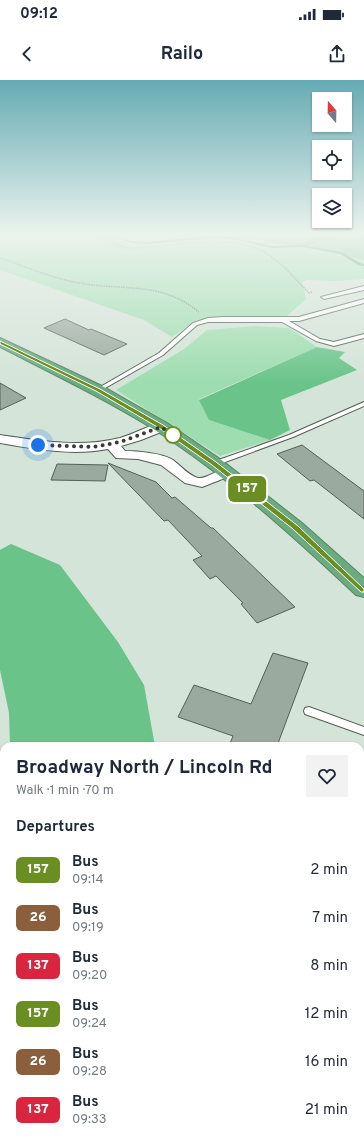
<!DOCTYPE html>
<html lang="en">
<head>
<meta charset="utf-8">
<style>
	:root { --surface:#fff; --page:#f2f2f3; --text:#1f2937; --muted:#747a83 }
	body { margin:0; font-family:Overpass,sans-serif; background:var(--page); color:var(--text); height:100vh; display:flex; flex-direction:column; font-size:15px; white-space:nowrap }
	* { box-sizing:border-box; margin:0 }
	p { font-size:13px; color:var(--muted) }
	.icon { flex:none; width:22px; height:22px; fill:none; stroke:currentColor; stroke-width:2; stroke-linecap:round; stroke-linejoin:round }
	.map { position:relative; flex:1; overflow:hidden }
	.side { position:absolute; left:0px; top:662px; width:364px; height:400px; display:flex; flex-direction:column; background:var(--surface); border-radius:12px 12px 0 0; box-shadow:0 1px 3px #0004 }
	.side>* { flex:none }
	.badge { padding:0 8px; border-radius:6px; font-size:14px; line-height:26px }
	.needle { width:26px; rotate:340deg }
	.buttons { position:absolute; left:312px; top:12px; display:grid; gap:8px }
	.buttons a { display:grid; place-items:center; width:40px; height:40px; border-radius:0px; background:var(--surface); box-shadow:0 1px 3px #0004; font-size:20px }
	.you { position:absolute; width:20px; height:20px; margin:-10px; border:3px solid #fff; border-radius:50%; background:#1a73e8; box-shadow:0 0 0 6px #1a73e833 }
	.map>.badge { position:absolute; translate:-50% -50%; box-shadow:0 0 0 2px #fff }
	h2 { padding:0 16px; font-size:15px; line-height:36px }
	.round { display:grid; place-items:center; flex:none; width:42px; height:42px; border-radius:0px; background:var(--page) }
	.headline { display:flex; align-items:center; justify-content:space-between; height:68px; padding:0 16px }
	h1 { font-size:19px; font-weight:700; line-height:30px }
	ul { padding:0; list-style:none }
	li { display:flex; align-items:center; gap:12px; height:48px; padding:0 16px }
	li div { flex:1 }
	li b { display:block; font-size:15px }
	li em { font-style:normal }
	li .badge { min-width:44px; font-weight:700; text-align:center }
	.status { display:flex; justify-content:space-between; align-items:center; height:28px; padding:0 20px; background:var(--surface); direction:ltr }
	.status svg { height:11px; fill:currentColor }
	header { display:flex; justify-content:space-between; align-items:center; height:52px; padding:0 16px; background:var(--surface); font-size:18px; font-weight:700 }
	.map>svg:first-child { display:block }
	.green { fill:#9eddb0 }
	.forest { fill:#6ac489 }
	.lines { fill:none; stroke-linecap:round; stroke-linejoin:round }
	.stream { fill:#3f8058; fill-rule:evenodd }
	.building { fill:#9baa9f; stroke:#526156 }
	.lane-casing { stroke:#505e53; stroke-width:2 }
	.street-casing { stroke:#505e53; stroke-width:2 }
	.highway-casing { stroke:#588466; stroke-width:2 }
	.path { stroke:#7e8981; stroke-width:1.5; stroke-dasharray:1.5 1; stroke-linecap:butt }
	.lane { fill:#fff; fill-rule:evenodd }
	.street { fill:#fff; fill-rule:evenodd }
	.highway { fill:#6aab7f; fill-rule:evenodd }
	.line { fill:#6b8e23; stroke:#fff }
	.walk { stroke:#363d38; stroke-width:4; stroke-dasharray:0 7.2 }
	.stop-dot { fill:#fff; stroke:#6b8e23; stroke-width:2 }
</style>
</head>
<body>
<div class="status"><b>09:12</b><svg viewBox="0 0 49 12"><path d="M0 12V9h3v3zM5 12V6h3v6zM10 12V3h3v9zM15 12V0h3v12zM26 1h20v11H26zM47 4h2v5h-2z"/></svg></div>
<header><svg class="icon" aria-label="back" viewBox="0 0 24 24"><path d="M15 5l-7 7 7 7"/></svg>Railo<svg class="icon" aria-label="share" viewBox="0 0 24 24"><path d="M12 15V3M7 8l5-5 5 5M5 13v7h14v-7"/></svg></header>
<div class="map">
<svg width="364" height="1062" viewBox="0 0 364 1062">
	<rect width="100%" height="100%" fill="#d4e4d8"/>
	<g class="green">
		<polygon points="0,153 364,153 364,199 336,201 307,200 302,202 306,219 286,237 232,236 196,240 172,257 144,240 0,190"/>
		<polygon points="255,246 289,248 317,267 199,319 209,340 270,360 220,376 116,310 184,269 207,250"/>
	</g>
	<g class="forest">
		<polygon points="226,153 364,153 364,180 315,168 279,164"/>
		<polygon points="317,267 345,272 339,278 357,290 281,320 290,350 270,360 209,340 199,320"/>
		<polygon points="11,464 60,485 118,562 144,605 155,666 10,666 9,633 0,590 0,470"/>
		<polygon points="4,831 4,1058 159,1058 158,1058 158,1062 0,1062 0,838"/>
	</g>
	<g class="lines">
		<polygon class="stream" points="106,153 110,153 131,161 148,162 210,156 232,157 272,166 303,165 333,153 336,153 306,166 342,172 360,183 364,184 364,186 358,185 340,174 303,167 272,168 232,159 210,158 148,164 131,163"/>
	</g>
	<g class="building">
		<polygon points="65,239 89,250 91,249 127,264 104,275 44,248"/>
		<polygon points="0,303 26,318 0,330"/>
		<polygon points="302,365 364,411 364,439 314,400 310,401 277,374"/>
		<polygon points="108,383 156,402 172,418 175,417 211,448 213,448 295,527 257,543 241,524 243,523 216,496 210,499 193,480 202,476 168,440 164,441"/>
		<polygon points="57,384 108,385 105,401 51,400"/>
		<polygon points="273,573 308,583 277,666 229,666 233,656 178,637 194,605 251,624"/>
	</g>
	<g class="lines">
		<g class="lane-casing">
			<g id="lane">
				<polygon points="364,206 364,210 324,219 321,217"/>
				<polygon points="364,219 364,223 299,241 289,241 320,259 334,262 364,254 364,258 334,266 316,261 282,242 208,242 197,245 163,275 100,311 95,310 159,273 193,243 208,238 223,237 299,237"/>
				<polygon points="364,322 364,326 293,357 217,385 214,385 210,383 289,355"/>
				<polygon points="309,627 364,647 364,655 305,634 304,631 305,628"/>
			</g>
		</g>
		<g class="street-casing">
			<path id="street" d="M161,343L166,344L168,347L166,350L141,360L121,366L125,371C137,371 162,373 173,380C180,385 189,396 198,398C209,399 218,387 230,390L232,393L230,396L202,407L185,403L161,385L138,379L116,378L108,369C72,376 35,369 0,363V355C40,361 80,368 120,358C134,354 147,346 161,343Z"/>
		</g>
		<g class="highway-casing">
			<path id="highway" d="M0,258L104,307L167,343L220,379L302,443L364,498V517L356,515C293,456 228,397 155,350C105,319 53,294 0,267Z"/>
		</g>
		<g class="path">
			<path d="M92,153L114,164L126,168C169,169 230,149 269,175C284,185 296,200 309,213L312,212"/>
			<polyline points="195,153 202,161"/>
			<path d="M0,178C26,187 52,198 79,203C124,211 161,201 199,232"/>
		</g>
		<use href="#lane" class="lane"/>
		<use href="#street" class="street"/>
		<use href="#highway" class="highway"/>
	</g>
	<linearGradient id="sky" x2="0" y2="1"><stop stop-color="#66abb4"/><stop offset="0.51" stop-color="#ecf3ed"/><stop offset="1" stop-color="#ecf3ed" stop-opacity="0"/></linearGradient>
	<rect width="364" height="302" fill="url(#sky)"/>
	<polygon class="line" points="0,261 100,309 163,345 216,382 298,446 364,509 364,512 361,512 293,449 212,385 159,348 96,311 0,264"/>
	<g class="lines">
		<polyline class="walk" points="38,365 93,367 120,362 161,347 173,355"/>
	</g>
	<circle class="stop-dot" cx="173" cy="355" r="8"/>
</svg>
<div class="buttons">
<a><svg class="needle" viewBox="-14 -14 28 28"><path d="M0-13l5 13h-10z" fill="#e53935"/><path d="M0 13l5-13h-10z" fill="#747a83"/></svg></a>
<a><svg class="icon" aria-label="locate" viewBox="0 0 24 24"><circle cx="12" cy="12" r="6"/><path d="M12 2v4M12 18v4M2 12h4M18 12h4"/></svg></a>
<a><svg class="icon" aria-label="layers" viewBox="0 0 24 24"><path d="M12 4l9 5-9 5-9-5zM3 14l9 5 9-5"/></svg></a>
</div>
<div class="you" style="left:38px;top:365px"></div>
<b class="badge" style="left:247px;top:409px;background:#6b8e23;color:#fff">157</b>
<section class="side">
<div class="headline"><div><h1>Broadway North / Lincoln Rd</h1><p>Walk · 1 min · 70 m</p></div><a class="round"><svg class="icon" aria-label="heart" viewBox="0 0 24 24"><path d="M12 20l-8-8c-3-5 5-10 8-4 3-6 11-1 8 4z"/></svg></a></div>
<h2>Departures</h2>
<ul>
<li><span class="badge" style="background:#6b8e23;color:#fff">157</span><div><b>Bus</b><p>09:14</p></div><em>2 min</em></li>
<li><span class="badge" style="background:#8b5e3c;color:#fff">26</span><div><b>Bus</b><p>09:19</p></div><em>7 min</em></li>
<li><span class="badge" style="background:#d7263d;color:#fff">137</span><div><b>Bus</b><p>09:20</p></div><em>8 min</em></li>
<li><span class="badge" style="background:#6b8e23;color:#fff">157</span><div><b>Bus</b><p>09:24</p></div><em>12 min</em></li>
<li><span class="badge" style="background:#8b5e3c;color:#fff">26</span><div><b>Bus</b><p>09:28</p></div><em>16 min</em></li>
<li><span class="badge" style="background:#d7263d;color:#fff">137</span><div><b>Bus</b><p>09:33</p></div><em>21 min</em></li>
</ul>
</section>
</div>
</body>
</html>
